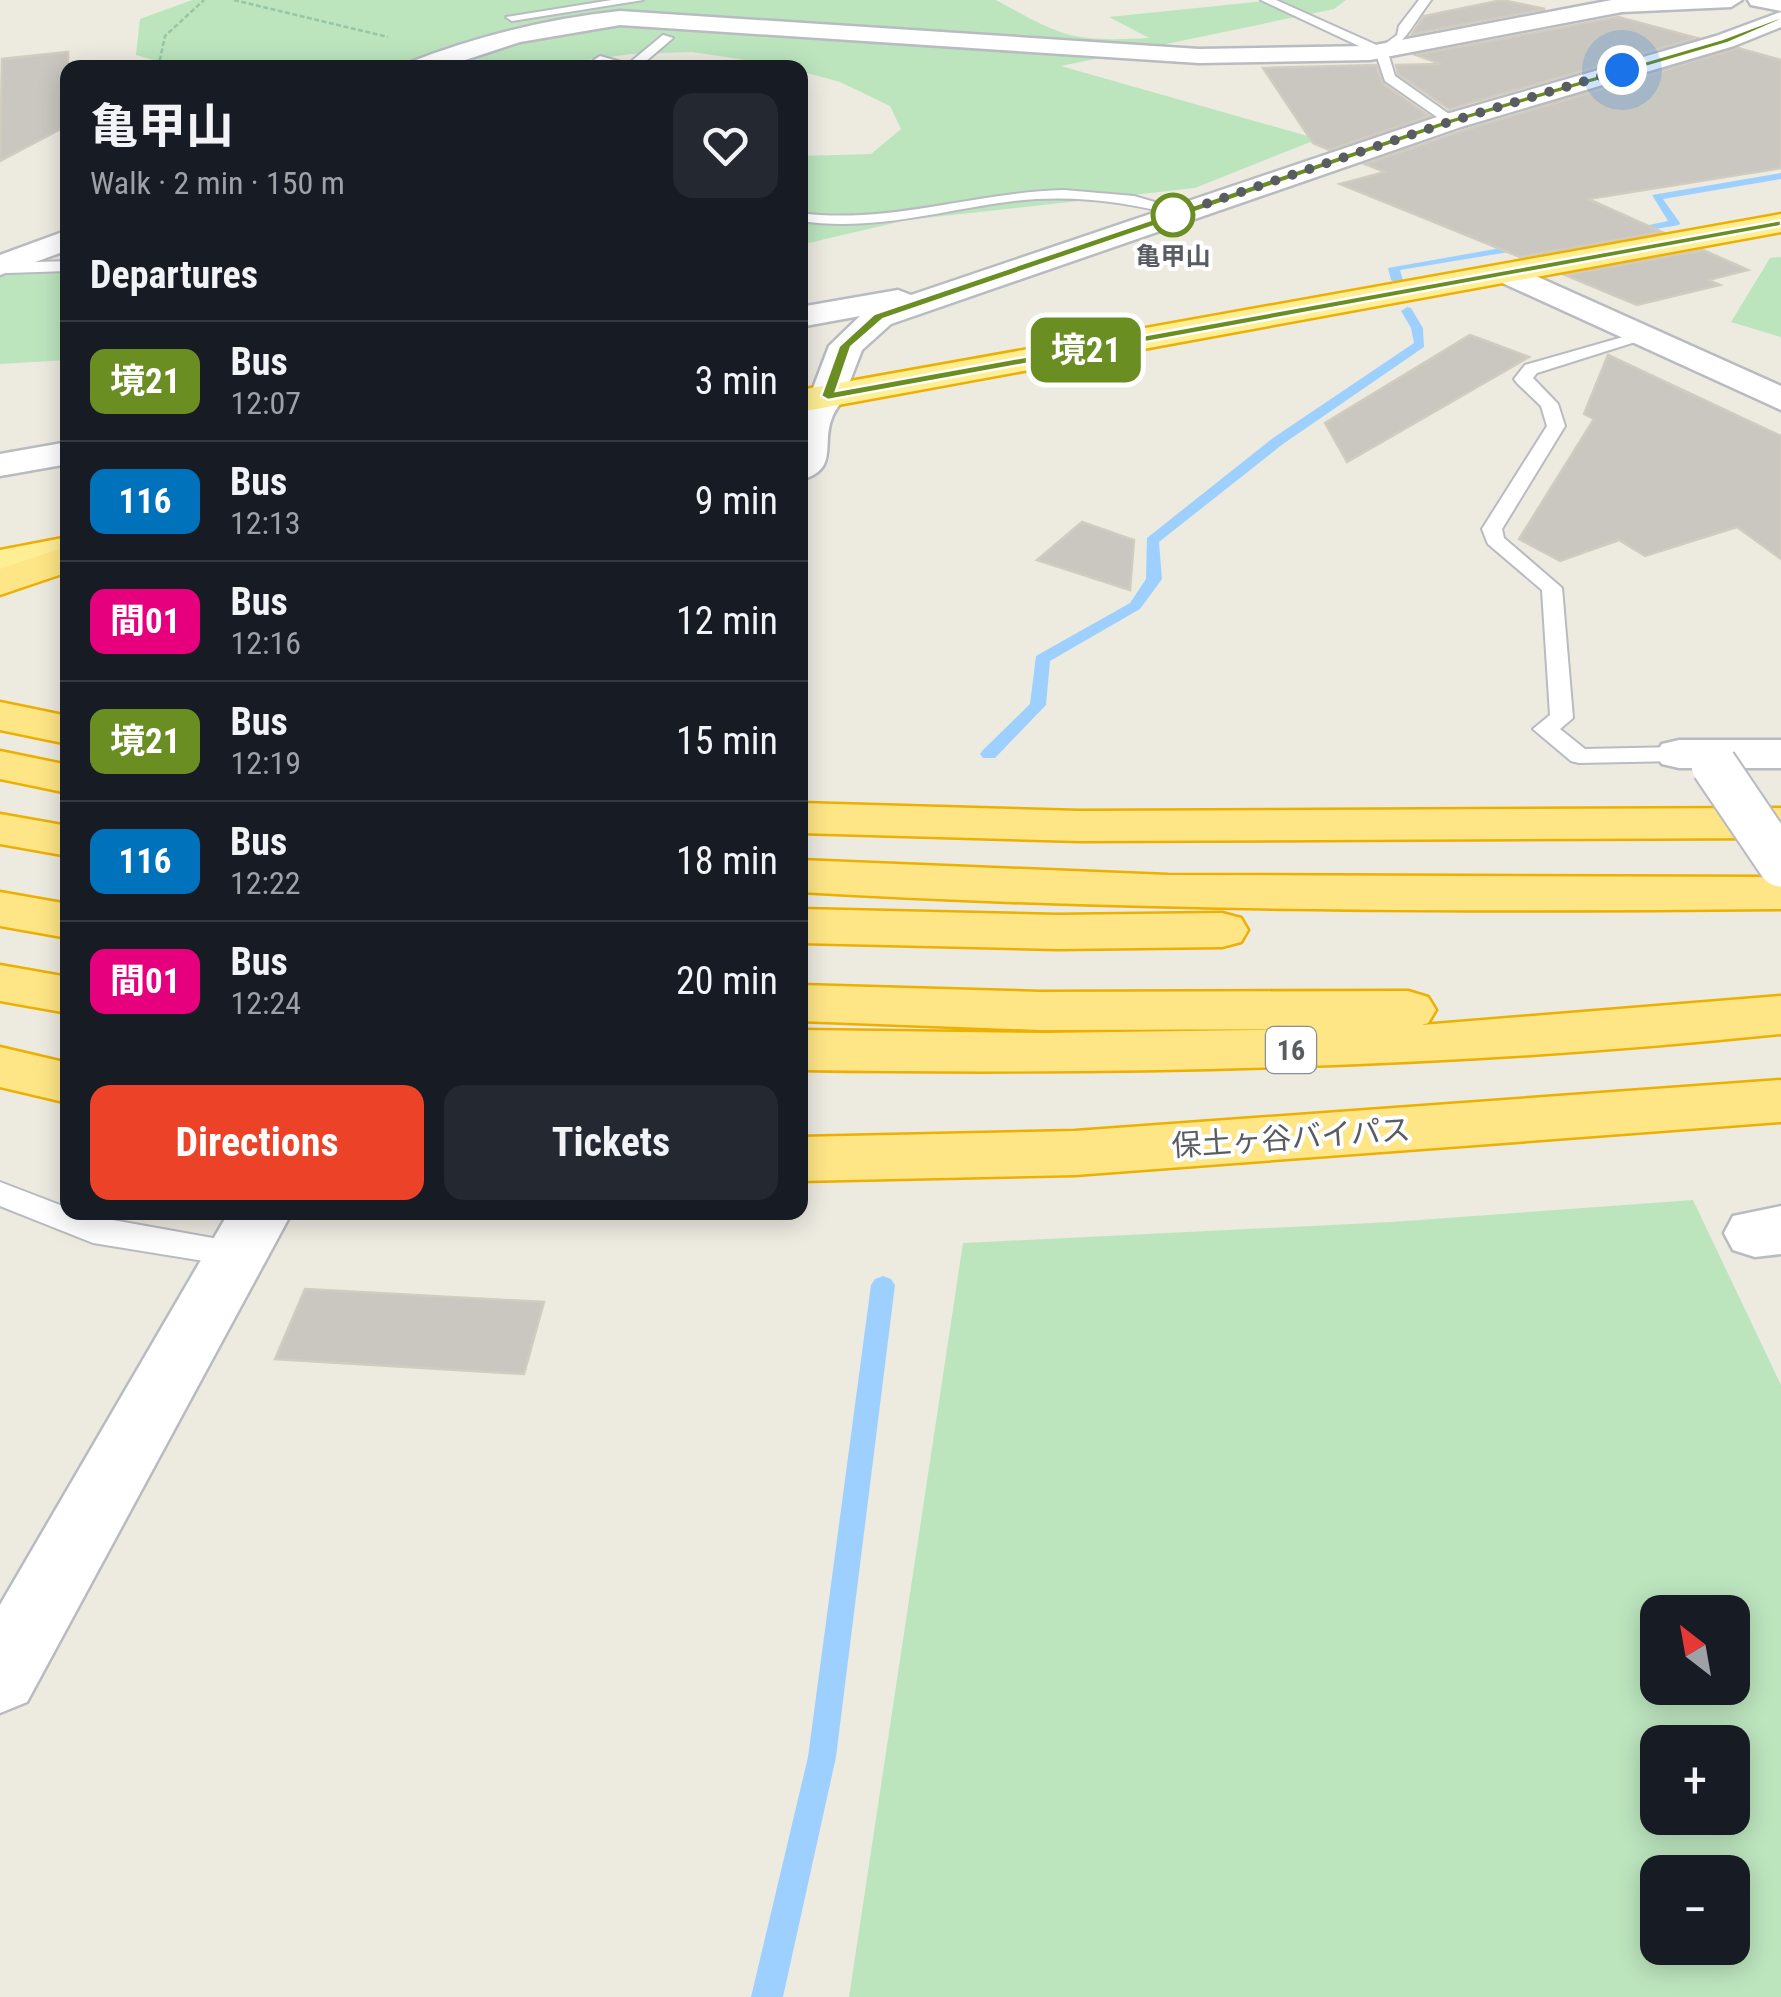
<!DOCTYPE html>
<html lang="en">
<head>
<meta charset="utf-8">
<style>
	:root { --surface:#171b24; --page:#242831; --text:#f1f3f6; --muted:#9ea1a6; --line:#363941; --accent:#eb4228 }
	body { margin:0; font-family:"Roboto Condensed","Noto Sans JP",sans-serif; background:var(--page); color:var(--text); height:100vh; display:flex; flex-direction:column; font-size:38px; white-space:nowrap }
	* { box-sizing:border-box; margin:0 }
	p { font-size:32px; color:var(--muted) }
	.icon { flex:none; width:55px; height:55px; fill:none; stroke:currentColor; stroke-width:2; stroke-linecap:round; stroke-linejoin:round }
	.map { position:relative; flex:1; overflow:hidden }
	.details { position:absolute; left:60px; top:60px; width:748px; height:1160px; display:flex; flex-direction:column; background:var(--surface); border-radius:20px; box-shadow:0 5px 25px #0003 }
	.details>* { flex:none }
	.badge { padding:0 20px; border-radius:15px; font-size:35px; line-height:65px }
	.needle { width:65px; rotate:329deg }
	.fabs { position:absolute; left:1640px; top:1595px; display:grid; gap:20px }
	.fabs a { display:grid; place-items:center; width:110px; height:110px; border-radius:20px; background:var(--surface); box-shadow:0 5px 25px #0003; font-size:50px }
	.you { position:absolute; width:50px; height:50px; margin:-25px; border:8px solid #fff; border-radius:50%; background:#1a73e8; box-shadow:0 0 0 15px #1a73e833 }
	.map>.badge { position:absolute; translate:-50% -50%; box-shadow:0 0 0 5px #fff }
	h2 { padding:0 30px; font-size:38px; line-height:90px }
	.round { display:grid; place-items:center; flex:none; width:105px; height:105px; border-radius:20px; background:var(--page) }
	.headline { display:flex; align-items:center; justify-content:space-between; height:170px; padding:0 30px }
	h1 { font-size:48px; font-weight:700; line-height:75px }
	.button { display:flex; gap:20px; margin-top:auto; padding:20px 30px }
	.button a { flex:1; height:115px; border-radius:20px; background:var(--accent); color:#fff; font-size:40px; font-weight:700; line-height:115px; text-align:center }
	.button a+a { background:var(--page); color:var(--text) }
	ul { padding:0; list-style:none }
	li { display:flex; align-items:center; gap:30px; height:120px; padding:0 30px; border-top:2px solid var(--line) }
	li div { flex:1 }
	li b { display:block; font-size:38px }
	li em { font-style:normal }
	li .badge { min-width:110px; font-weight:700; text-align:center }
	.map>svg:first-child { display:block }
	.green { fill:#bce5be; fill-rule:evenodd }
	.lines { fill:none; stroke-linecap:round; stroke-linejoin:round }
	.stream { fill:#9ed0ff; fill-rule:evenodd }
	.building { fill:#c9c7c0; stroke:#d1ccbf; stroke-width:2.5 }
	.service-casing { stroke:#b8bbc0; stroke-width:4 }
	.minor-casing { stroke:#b8bbc0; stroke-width:5 }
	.tertiary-casing { stroke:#b8bbc0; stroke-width:5 }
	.trunk-casing { stroke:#edaf00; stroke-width:5 }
	.motorway-casing { stroke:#edaf00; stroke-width:5 }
	.path { stroke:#95c6a6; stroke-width:2.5; stroke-dasharray:5 2.5; stroke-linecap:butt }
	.service { fill:#fff; fill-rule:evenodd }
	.minor { fill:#fff; fill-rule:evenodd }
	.tertiary { fill:#fff; fill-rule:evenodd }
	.trunk { fill:#feee94; fill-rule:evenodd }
	.motorway { fill:#fee686; fill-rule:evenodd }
	.minor-bridge-casing { stroke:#b8bbc0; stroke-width:49; stroke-linecap:butt }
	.minor-bridge { stroke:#fff; stroke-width:45 }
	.line { fill:#6b8e23; stroke:#fff; stroke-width:2.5 }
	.walk { stroke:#595d62; stroke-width:10; stroke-dasharray:0 18 }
	.stop-dot { fill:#fff; stroke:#6b8e23; stroke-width:5 }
	.labels { text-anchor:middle; stroke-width:8; stroke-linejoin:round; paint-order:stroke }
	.far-stop-label { font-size:25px; font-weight:bold; fill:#595d62; stroke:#fff }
	.shield { fill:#fff; stroke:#8b8e91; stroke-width:2.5 }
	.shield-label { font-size:28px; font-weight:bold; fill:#595d62 }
	.street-label { font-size:30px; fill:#595d62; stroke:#fff }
</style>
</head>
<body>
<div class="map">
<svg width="1781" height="1997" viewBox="0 0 1781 1997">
	<rect width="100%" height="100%" fill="#edebe0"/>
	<g class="green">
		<path d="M192,0H996C1063,37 1072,42 1149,38L1109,17L1275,0H1346L1334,9L1061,66L1318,139L1195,188L907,220L800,245V156L871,154L901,129L890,106L840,82L800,71V68L692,52L631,54L530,68H180L136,55L140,19Z"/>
		<polygon points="1781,257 1781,337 1731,322 1770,258"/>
		<polygon points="67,272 67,360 0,364 0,274"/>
		<path d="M1693,1200L1781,1385V1997H849L963,1243L1391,1222ZM1732,1612V1688H1658V1612ZM1658,1742H1732V1818H1658ZM1658,1872H1732V1948H1658Z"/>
	</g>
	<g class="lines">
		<g class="stream">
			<polygon points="1781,173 1781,179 1663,199 1680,223 1679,225 1627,234 1621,231 1668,221 1652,195"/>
			<polygon points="1529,243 1533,244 1533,248 1400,270 1403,280 1397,283 1391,280 1388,268"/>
			<polygon points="1407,307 1411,308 1423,328 1424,347 1283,444 1159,542 1162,579 1140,609 1050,661 1046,705 995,758 983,758 980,754 983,750 1030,704 1036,656 1130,603 1146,579 1147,538 1273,438 1414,343 1411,328 1401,311"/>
			<polygon points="883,1276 891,1279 895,1285 836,1757 783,1997 751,1997 808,1757 871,1285 875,1279"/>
		</g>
	</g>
	<g class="building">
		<polygon points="1502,0 1545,9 1412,34 1424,16"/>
		<polygon points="1618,17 1697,38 1449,109 1398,74 1396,65 1441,64 1416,55"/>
		<polygon points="1738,48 1781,60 1781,168 1588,199 1662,232 1520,257 1340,184 1385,172 1365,164 1462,131"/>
		<polygon points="68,52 68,125 0,161 2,59"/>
		<polygon points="1376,65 1383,84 1429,116 1329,150 1313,143 1263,68"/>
		<polygon points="1703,250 1748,270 1708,280 1720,285 1637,305 1565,275"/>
		<polygon points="1470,335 1529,357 1347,462 1325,423"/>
		<polygon points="1608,355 1781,436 1781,559 1737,527 1645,556 1619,540 1560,561 1519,539 1594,419 1584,414"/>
		<polygon points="1082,522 1134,540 1130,590 1037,560"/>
		<polygon points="305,1289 544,1302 524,1374 275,1359"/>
	</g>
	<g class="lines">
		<g class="service-casing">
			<g id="service">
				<polygon points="612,0 643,0 512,21 506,17"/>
				<path d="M1261,0H1276L1381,47L1397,35L1399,26L1419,0H1431C1416,20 1408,38 1388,53L1395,76L1459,121L1447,124L1385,81L1376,54Z"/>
				<polygon points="663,35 673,38 638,68 613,68 594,60 600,56 628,64"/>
				<path d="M1064,190L1134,196L1189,212L1182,216C1126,202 1072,194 1014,201C941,210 874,232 800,221V213C889,225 975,192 1064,190Z"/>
				<polygon points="68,261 68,271 7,273 0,269 7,263"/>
				<polygon points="1637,333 1651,337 1537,373 1533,378 1558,404 1565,426 1502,529 1504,538 1562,588 1573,718 1560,729 1585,749 1679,747 1691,754 1679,761 1579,763 1571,761 1533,729 1550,715 1542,590 1488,544 1482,529 1547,426 1541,406 1517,383 1514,379 1525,365"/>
				<polygon points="0,1182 68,1208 68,1212 235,1242 246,1245 251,1254 246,1263 235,1266 93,1243 0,1206"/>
			</g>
		</g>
		<g class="minor-casing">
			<g id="minor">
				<path d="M1612,0H1742L1731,7L1622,12L1370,60L1199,63L620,25L520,42L441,68H405L408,63C477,36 547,19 620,11L1199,49L1370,46Z"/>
				<polygon points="1748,0 1781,0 1781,11 1751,5"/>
				<polygon points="68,230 68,250 0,275 0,255"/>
				<polygon points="1509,264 1781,386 1781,410 1498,281 1493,274 1498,267"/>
				<path d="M828,385L841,388L846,396C841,403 834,411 832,418C821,444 840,470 800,480V411L815,388Z"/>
				<polygon points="1679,740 1781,740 1781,768 1679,768 1662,764 1655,754 1662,744"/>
				<polygon points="1781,1206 1781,1254 1755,1257 1733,1250 1724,1233 1733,1216"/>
				<polygon points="229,1212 292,1212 27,1702 0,1713 0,1605"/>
			</g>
		</g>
		<g class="tertiary-casing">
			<g id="tertiary">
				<polygon points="1781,12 1781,27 1734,46 1461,127 891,324 862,350 841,404 828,407 815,404 810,396 829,346 860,316 800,327 800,307 898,290 911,295 1443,115 1716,36"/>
				<polygon points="68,442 68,464 0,476 0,454"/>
			</g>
		</g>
		<g class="trunk-casing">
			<g id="trunk">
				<polygon points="1781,214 1781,232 800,412 800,390"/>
				<polygon points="68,537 68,561 0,574 0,550"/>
			</g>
		</g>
		<g class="motorway-casing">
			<g id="motorway">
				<polygon points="68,546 68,572 0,595 0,569"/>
				<polygon points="0,702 68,716 68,744 0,730"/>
				<polygon points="0,751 68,765 68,793 0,779"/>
				<polygon points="800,803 1080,811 1781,808 1781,838 1080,841 800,833"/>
				<polygon points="0,814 68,826 68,856 0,844"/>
				<path d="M800,860L1168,875L1781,877V909C1454,912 1127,911 800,892Z"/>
				<polygon points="0,892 68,904 68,938 0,926"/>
				<polygon points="800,909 1058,915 1222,913 1241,918 1248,930 1241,942 1222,947 1058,949 800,943"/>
				<polygon points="0,965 68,977 68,1013 0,1001"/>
				<path d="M800,985L1040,992L1408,991L1428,997L1436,1010L1428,1023L1422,1025L1781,996V1034C1454,1068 1128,1075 800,1070V1030L1046,1033L1317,1029L1040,1030L800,1021Z"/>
				<polygon points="0,1047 68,1063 68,1103 0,1087"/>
				<polygon points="1781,1080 1781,1122 1075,1175 800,1181 800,1137 1075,1131"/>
			</g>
		</g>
		<g class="path">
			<polyline points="234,0 388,37"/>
			<polyline points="158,68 165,36 204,0"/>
		</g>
		<use href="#service" class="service"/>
		<use href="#minor" class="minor"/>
		<use href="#tertiary" class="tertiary"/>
		<use href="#trunk" class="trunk"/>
		<use href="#motorway" class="motorway"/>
		<g class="minor-bridge-casing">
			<polyline id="minor-bridge" points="1714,765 1781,864"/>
		</g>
		<use href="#minor-bridge" class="minor-bridge"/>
	</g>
	<polygon class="line" points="1778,18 1781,20 1728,43 1455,123 883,319 851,347 836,391 1781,220 1781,226 828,400 821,396 839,346 874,314 1448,119 1722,39"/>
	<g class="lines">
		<polyline class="walk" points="1173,215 1452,121 1622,70"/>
	</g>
	<circle class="stop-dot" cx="1173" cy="215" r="20"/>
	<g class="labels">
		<g class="far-stop-label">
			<text x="1173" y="265">亀甲山</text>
		</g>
		<rect class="shield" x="1266" y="1027" width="50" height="46" rx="8"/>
		<g class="shield-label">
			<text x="1291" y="1060">16</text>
		</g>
		<g class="street-label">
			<text transform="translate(1291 1138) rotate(-4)" y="10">保土ヶ谷バイパス</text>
		</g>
	</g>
</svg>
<div class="fabs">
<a><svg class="needle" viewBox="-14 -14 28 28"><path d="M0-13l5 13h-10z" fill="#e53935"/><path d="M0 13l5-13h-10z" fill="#9ea1a6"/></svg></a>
<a>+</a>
<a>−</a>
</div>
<div class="you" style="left:1622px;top:70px"></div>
<b class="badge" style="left:1086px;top:350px;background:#6b8e23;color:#fff">境21</b>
<section class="details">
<div class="headline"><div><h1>亀甲山</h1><p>Walk · 2 min · 150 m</p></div><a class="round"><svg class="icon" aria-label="heart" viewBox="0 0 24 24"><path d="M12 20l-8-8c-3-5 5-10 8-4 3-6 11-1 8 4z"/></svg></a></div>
<h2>Departures</h2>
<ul>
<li><span class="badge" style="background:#6b8e23;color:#fff">境21</span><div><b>Bus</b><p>12:07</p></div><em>3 min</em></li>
<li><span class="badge" style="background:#0072bc;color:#fff">116</span><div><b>Bus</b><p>12:13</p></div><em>9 min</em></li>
<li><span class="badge" style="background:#e6007e;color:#fff">間01</span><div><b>Bus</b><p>12:16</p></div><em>12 min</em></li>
<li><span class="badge" style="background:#6b8e23;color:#fff">境21</span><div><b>Bus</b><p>12:19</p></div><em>15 min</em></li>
<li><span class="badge" style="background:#0072bc;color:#fff">116</span><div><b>Bus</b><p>12:22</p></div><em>18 min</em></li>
<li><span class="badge" style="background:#e6007e;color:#fff">間01</span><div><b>Bus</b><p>12:24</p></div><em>20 min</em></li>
</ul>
<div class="button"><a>Directions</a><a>Tickets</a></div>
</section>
</div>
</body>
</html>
